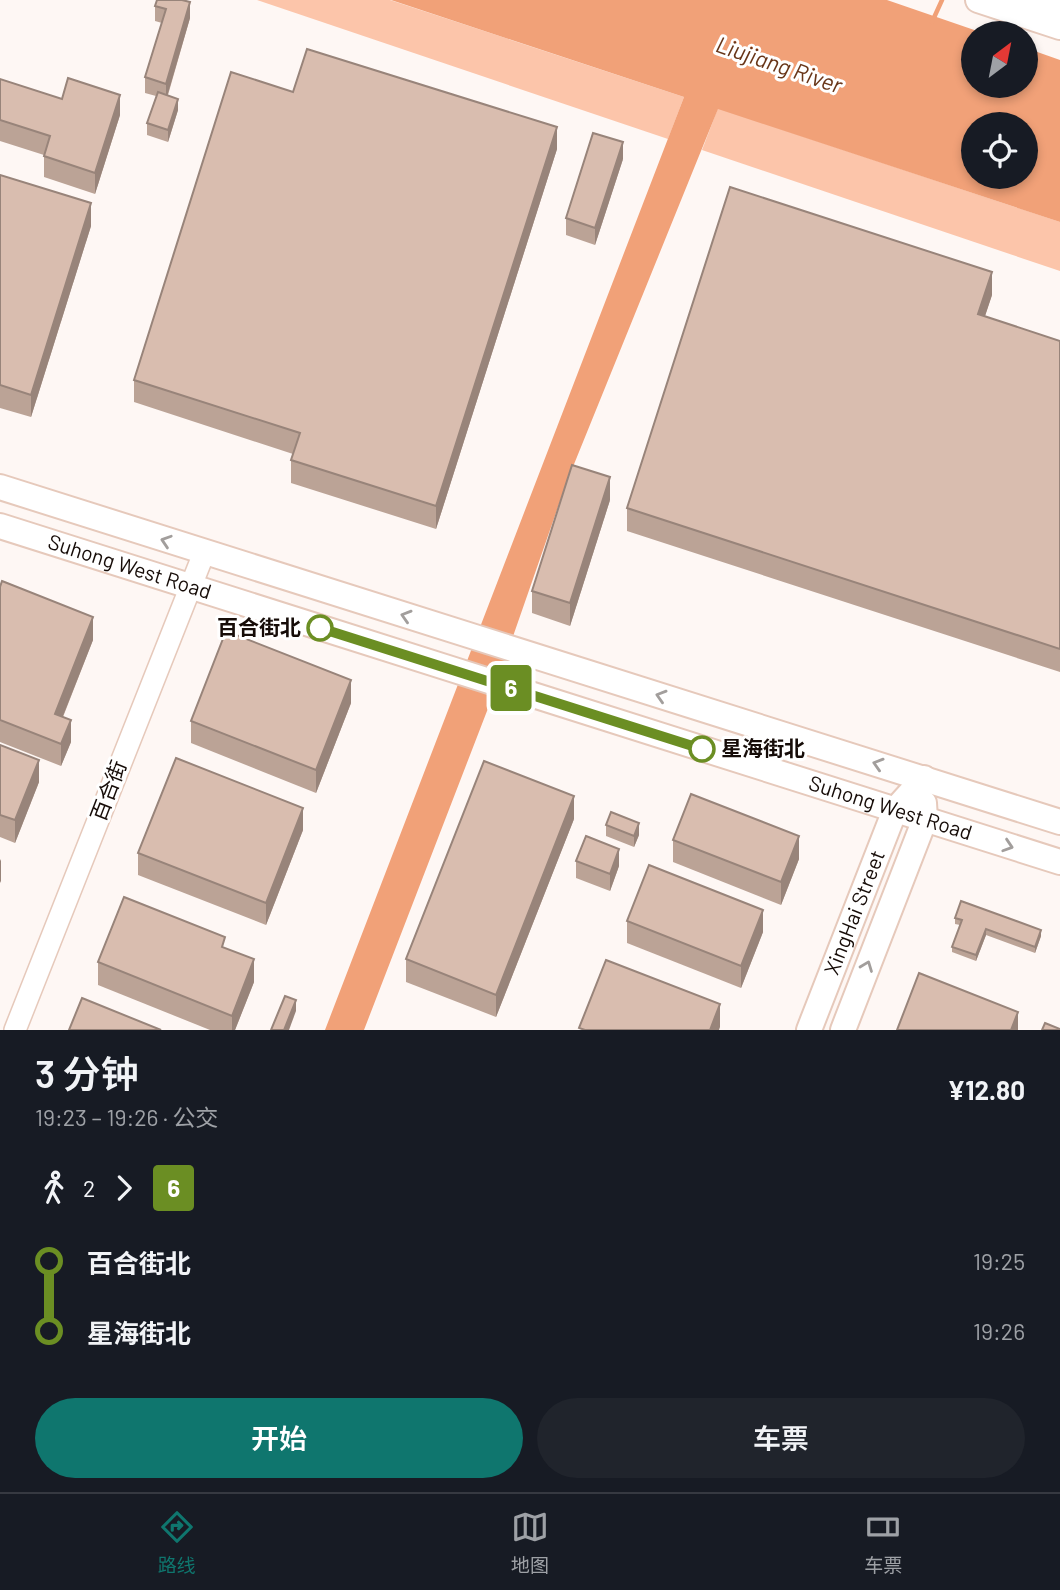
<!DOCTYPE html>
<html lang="zh">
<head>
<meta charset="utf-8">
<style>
	:root { --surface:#171b24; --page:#20242c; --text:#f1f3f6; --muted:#9ea1a6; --line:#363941; --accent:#0f766e }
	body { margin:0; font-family:Barlow,"Noto Sans SC",sans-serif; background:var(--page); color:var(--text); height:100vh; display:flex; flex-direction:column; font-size:26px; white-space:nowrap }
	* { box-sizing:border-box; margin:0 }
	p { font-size:23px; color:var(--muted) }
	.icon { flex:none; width:38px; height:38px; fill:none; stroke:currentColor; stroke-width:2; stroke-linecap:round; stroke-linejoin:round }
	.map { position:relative; height:1030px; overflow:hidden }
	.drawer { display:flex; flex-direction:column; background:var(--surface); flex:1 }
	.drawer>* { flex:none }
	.badge { padding:0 14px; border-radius:5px; font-size:24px; line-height:46px }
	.needle { width:46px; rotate:32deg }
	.tools { position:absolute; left:961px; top:21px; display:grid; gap:14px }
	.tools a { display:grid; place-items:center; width:77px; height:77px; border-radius:50%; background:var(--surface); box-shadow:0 4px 10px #0003; font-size:35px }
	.map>.badge { position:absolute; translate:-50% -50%; box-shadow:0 0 0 4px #fff }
	.legs { display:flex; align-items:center; gap:10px; height:77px; padding:0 35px; font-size:23px }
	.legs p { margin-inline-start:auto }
	.overview { display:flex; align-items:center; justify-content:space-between; height:119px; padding:0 35px }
	h1 { font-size:38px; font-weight:600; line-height:52px }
	.primary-button { display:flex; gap:14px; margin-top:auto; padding:14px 35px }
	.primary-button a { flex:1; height:80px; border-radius:42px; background:var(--accent); color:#fff; font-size:28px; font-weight:600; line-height:80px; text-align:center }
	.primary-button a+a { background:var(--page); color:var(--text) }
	ul { padding:0 35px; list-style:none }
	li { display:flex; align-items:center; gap:24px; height:70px; font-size:26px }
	li i { display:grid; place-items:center; width:10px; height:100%; margin:0 9px; background:currentColor }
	li i::after { content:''; width:18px; height:18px; margin:-9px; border:5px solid; border-radius:50%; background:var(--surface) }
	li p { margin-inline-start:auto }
	li:first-child i { background:linear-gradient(#0000 50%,currentColor 0) }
	li:last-child i { background:linear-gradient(currentColor 50%,#0000 0) }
	.tab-bar { display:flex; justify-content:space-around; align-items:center; height:98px; border-top:2px solid var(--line); background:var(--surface); font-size:19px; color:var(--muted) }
	.tab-bar a { display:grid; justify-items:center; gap:4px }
	.tab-bar .active { color:var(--accent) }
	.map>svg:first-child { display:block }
	.green { fill:#fcc5aa }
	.water { fill:#f1a178; fill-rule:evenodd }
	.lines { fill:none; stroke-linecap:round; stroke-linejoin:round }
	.stream { stroke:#f1a178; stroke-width:4.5 }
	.secondary-casing { stroke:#e6c9bb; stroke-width:24 }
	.primary-casing { stroke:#e6c9bb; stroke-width:28 }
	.highway-casing { stroke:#e6c9bb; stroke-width:32 }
	.secondary { stroke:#fff; stroke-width:21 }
	.primary { stroke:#fff; stroke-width:24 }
	.highway { stroke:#fff; stroke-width:28 }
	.wall { fill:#bba396 }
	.shaded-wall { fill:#98847a }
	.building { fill:#d9bdaf; stroke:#98847a; stroke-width:2 }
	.oneway { stroke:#a29e9c }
	.line-1-casing { stroke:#fff; stroke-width:16 }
	.line-1 { stroke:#6b8e23; stroke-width:10 }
	.stop-1-dot { fill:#fff; stroke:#6b8e23; stroke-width:3.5 }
	.labels { text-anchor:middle; stroke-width:6; stroke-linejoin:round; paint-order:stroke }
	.street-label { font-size:21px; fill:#160c08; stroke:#fff }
	.stop-label { font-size:21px; font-weight:bold; fill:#160c08; stroke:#fff; text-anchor:end }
	.water-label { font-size:23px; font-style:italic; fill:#693619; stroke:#fff }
</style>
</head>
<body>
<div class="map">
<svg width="1060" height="1030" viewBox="0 0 1060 1030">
	<rect width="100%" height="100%" fill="#fef7f4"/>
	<g class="green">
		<polygon points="257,0 390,0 684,97 668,139"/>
		<polygon points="718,108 1060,222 1060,271 702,150"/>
	</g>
	<path class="water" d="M391,0H887L983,33H973V86H1026V48L1060,60V222L718,109L566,484L487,711L364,1030H325L684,97ZM973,124H1026V177H973Z"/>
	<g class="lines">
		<polyline class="stream" points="932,22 942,0"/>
		<g class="secondary-casing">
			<polyline id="secondary" points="15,1030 204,553"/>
		</g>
		<g class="primary-casing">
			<g id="primary">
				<polyline points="978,0 1060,27"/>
				<polyline points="0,487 1060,822"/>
				<path id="s1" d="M0,526L1060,862"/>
				<path id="s2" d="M809,1030L895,810L924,778"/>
				<polyline points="843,1030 925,819 924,803"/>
			</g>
		</g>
		<g class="highway-casing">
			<polyline id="highway" points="1026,0 1060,11"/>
		</g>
		<use href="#secondary" class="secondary"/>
		<use href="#primary" class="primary"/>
		<use href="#highway" class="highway"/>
	</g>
	<g class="wall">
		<polygon points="157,0 190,18 168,95 178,110 168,142 147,135 147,123 156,96 145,93 145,77 162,23 155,21 155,6"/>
		<polygon points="0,79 62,99 120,115 95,194 44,177 44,155 0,141"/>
		<polygon points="293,92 557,149 436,529 291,483 291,460 293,454 134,402 134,380"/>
		<polygon points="623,159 595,245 566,235 566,218"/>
		<polygon points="0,175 91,226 31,417 0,408"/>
		<polygon points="992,295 985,316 1060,341 1060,672 627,531 627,508"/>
		<polygon points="610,500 570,626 532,613 532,591"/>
		<polygon points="0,587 93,640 63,717 71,742 61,766 0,742"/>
		<polygon points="351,703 316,793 191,743 191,721"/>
		<polygon points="0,745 39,782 15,843 0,837"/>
		<polygon points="574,819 496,1017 406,982 406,959"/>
		<polygon points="606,825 639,835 634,847 606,836"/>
		<polygon points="303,830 266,925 138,875 138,853"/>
		<polygon points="673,840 799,859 781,905 673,862"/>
		<polygon points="576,861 619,866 610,891 576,878"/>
		<polygon points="955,918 1041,936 1035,953 986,935 976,961 952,952 952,947 960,925 955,924"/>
		<polygon points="627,921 763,932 741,988 627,943"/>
		<polygon points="98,962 254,982 235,1030 210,1030 98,985"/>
	</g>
	<g class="shaded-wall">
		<polygon points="190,2 190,18 166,100 166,84"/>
		<polygon points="120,95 120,115 95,194 95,173"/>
		<polygon points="178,99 178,110 168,142 168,130"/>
		<polygon points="557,127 557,149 436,529 436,506"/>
		<polygon points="623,142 623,159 595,245 595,228"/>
		<polygon points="91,203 91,226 31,417 31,395"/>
		<polygon points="992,272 992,295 978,337 978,314"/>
		<polygon points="610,477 610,500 570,626 570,603"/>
		<polygon points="93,617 93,640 55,736 55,714"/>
		<polygon points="351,680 351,703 316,793 316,770"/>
		<polygon points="71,720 71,742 61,766 61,744"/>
		<polygon points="39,760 39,782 15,843 15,820"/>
		<polygon points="574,796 574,819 496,1017 496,995"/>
		<polygon points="303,808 303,830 266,925 266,903"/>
		<polygon points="639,823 639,835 634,847 634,836"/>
		<polygon points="799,836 799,859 781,905 781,882"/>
		<polygon points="619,849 619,866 610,891 610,874"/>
		<polygon points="1,859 1,881 0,883 0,861"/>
		<polygon points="763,910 763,932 741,988 741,966"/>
		<polygon points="986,929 986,935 976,961 976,955"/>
		<polygon points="1041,930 1041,936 1035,953 1035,947"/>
		<polygon points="254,959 254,982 235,1030 232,1030 232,1016"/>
		<polygon points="296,1000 296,1011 289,1030 284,1030"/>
		<polygon points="720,1004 720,1027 719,1030 710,1030"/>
		<polygon points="1018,1012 1018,1030 1011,1030"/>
	</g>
	<g class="building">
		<polygon points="157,0 182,0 190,2 166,84 145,77 166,9 155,6"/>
		<polygon points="307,49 557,127 436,506 291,460 300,433 134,380 231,72 293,92"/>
		<polygon points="68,78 120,95 95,173 44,156 50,136 0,120 0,79 62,99"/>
		<polygon points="158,92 178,99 168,130 147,123"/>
		<polygon points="593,133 623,142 595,228 566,218"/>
		<polygon points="0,175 91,203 31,395 0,385"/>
		<polygon points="730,187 992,272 978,314 1060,341 1060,649 627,508"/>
		<polygon points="572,465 610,477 570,603 532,591"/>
		<polygon points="2,581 93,617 55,714 71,720 61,744 0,720 0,587"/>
		<polygon points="226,631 351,680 316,770 191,721"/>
		<polygon points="0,745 39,760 15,820 0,815"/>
		<polygon points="176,758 303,808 266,903 138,853"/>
		<polygon points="484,761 574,796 496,995 406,959"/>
		<polygon points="691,794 799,836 781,882 673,840"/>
		<polygon points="611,812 639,823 634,836 606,825"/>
		<polygon points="586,836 619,849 610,874 576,861"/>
		<polygon points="649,865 763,910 741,966 627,921"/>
		<polygon points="124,897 225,937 222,947 254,959 232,1016 98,962"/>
		<polygon points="961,901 1041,930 1035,947 986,929 976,955 952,947 962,920 955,918"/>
		<polygon points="606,960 720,1004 710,1030 585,1030 579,1028"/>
		<polygon points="919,973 1018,1012 1011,1030 897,1030"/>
		<polygon points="285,996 296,1000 284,1030 271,1030"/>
		<polygon points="82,998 161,1030 69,1030"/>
		<polygon points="1045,1023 1060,1029 1060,1030 1042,1030"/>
	</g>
	<defs><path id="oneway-chevron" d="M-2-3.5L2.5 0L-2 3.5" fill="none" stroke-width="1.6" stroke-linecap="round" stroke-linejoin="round" transform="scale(1.75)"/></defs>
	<g class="oneway">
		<use href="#oneway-chevron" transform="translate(166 541) rotate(-162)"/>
		<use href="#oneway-chevron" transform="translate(406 616) rotate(-163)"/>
		<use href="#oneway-chevron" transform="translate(661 696) rotate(-163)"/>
		<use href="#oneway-chevron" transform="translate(878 764) rotate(-163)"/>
		<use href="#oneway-chevron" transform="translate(1008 846) rotate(18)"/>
		<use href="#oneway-chevron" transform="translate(867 966) rotate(-69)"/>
	</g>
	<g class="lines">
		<g class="line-1-casing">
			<polyline id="line-1" points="320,628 702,749"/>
		</g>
		<use href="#line-1" class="line-1"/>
	</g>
	<g class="stop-1-dot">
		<circle cx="320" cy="628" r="12"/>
		<circle cx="702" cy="749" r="12"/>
	</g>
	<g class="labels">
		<g class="street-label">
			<text dy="7" stroke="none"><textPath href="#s1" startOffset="136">Suhong West Road</textPath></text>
			<text transform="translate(109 791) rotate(-69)" y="7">百合街</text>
			<text dy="7" stroke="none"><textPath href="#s1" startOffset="934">Suhong West Road</textPath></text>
			<text dy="7" stroke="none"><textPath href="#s2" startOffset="126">XingHai Street</textPath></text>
		</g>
		<g class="stop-label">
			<text x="301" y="635">百合街北</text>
			<text x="721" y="756" text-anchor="start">星海街北</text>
		</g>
		<g class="water-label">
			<text transform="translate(779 65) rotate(19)" y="8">Liujiang River</text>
		</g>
	</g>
</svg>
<div class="tools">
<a><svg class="needle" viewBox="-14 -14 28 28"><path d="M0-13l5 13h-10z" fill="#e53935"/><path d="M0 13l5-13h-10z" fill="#9ea1a6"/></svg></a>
<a><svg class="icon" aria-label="locate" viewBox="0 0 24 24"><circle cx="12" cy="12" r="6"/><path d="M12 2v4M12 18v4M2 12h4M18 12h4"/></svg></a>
</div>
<b class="badge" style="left:511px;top:688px;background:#6b8e23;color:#fff">6</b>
</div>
<section class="drawer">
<div class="overview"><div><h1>3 分钟</h1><p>19:23 – 19:26 · 公交</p></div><b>¥12.80</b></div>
<div class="legs"><svg class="icon" aria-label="walk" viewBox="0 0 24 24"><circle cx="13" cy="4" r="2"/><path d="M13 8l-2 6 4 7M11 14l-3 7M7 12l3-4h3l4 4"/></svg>2<svg class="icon" aria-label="forward" viewBox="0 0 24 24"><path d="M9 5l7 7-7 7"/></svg><b class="badge" style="background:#6b8e23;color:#fff">6</b></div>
<ul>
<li><i style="color:#6b8e23"></i><b>百合街北</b><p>19:25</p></li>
<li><i style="color:#6b8e23"></i><b>星海街北</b><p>19:26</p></li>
</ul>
<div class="primary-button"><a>开始</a><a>车票</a></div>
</section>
<nav class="tab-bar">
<a class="active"><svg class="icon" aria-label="directions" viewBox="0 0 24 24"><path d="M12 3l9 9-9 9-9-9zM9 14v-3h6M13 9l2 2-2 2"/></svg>路线</a>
<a><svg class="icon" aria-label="map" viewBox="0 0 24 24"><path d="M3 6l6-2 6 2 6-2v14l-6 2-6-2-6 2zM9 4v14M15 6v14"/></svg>地图</a>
<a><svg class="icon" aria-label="tickets" viewBox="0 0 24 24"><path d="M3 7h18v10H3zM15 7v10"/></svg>车票</a>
</nav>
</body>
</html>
